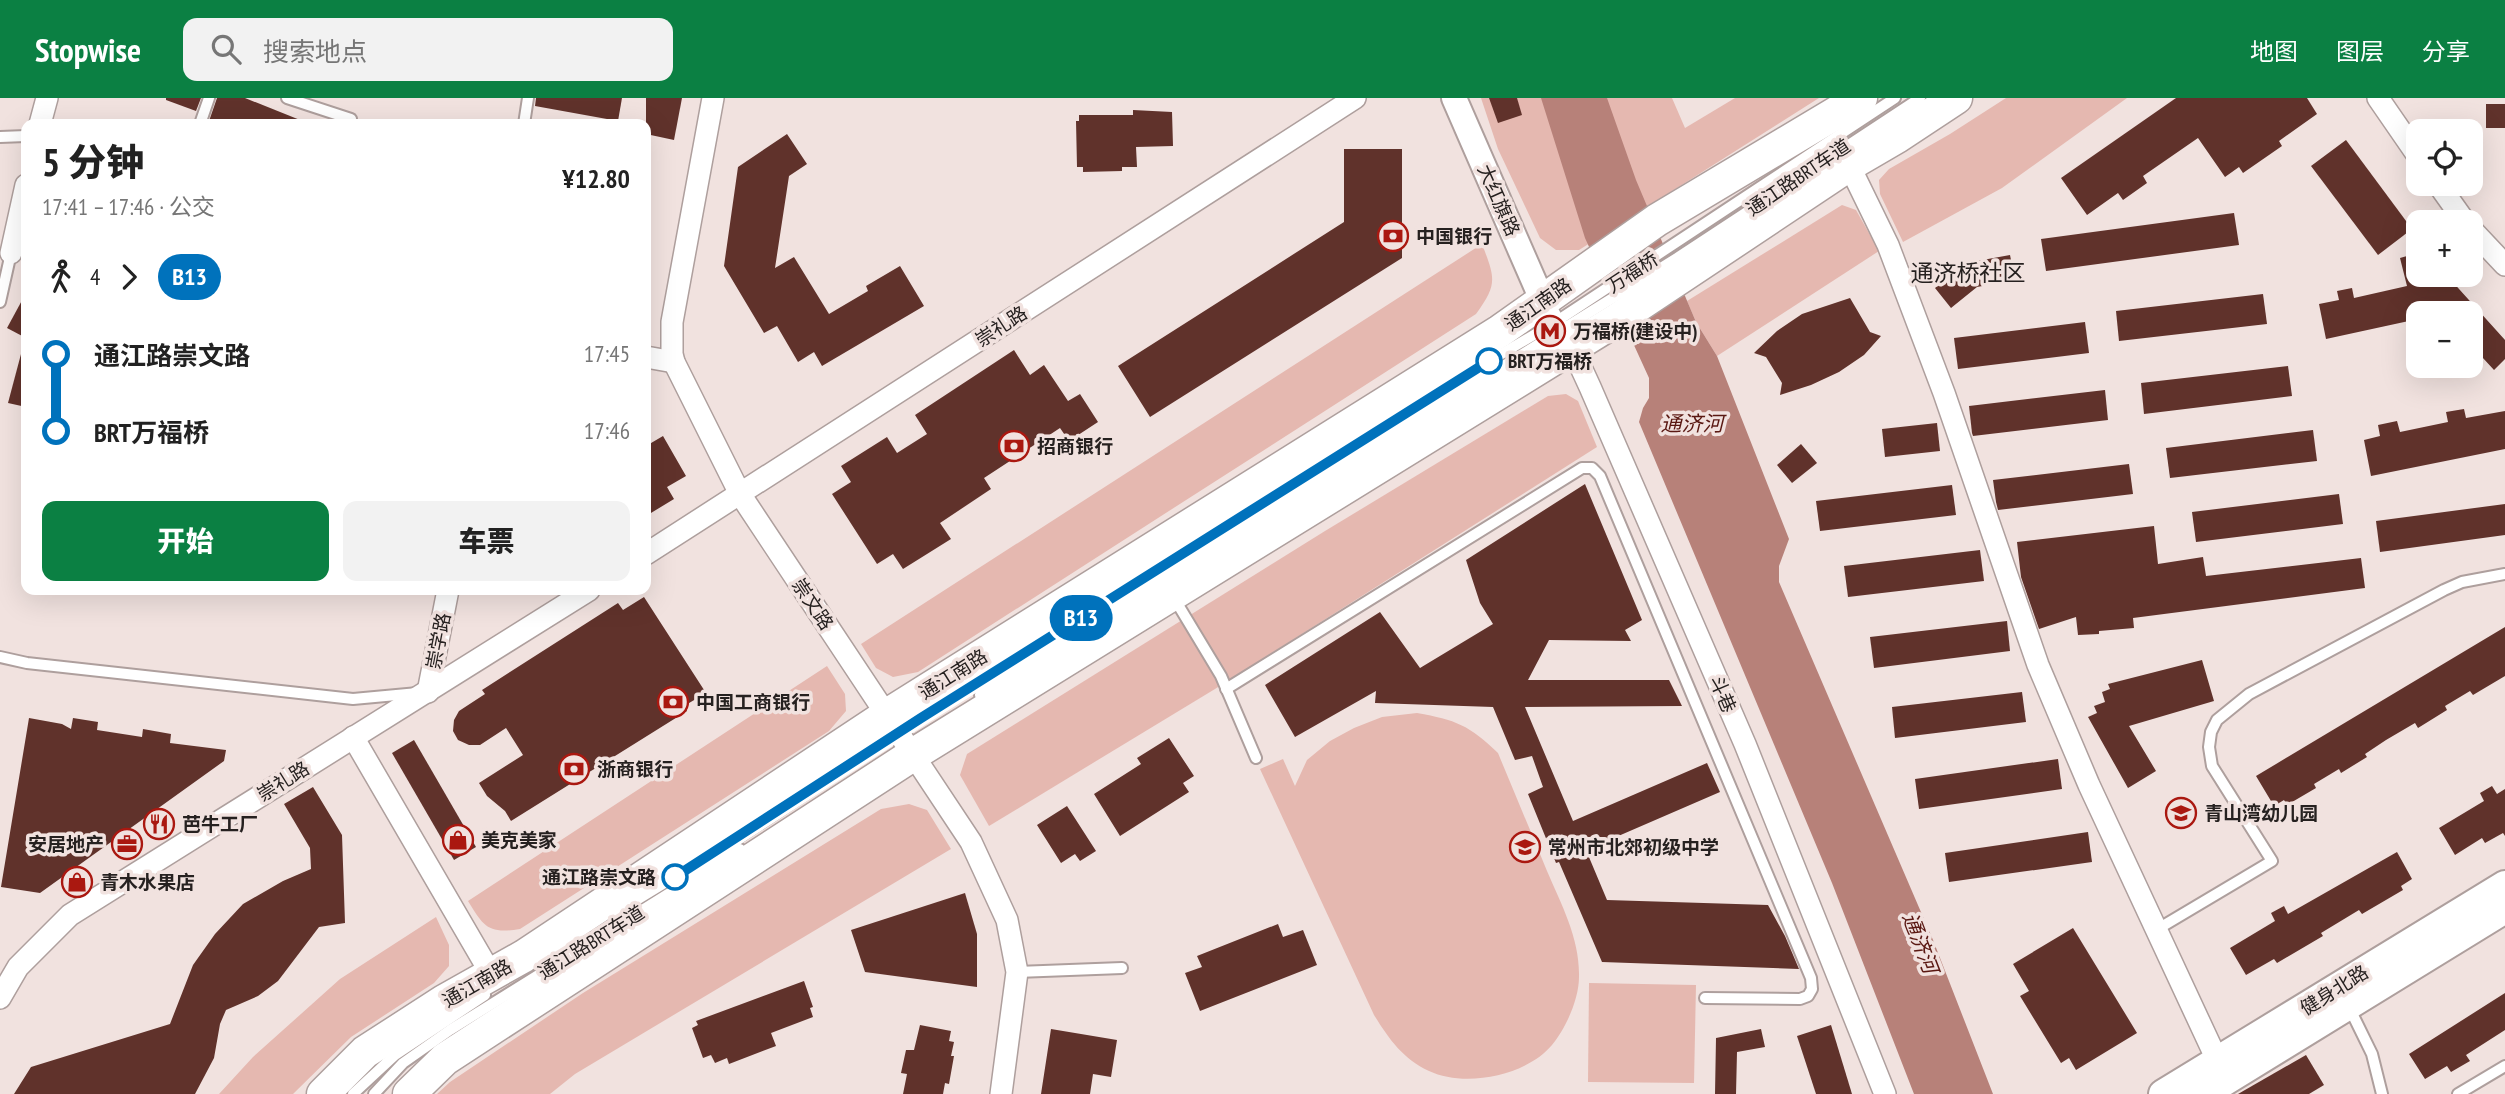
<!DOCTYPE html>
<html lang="zh">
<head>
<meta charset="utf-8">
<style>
	:root { --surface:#fff; --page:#f2f2f2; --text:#222; --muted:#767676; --accent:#0b8043 }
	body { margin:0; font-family:"PT Sans Narrow","Noto Sans SC",sans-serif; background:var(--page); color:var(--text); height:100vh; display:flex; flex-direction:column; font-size:26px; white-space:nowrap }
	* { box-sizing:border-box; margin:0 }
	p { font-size:23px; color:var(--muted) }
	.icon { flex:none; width:38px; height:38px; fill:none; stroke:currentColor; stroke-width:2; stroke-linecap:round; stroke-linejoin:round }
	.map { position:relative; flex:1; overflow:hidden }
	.side { position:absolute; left:21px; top:21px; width:630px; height:476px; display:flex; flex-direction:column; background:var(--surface); border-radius:14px; box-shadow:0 7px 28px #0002 }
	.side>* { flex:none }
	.badge { padding:0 14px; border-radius:23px; font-size:24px; line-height:46px }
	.tools { position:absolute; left:2406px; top:21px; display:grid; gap:14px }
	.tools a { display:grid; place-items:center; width:77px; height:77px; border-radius:14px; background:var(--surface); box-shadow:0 7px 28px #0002; font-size:35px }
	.map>.badge { position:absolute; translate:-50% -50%; box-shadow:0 0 0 4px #fff }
	.legs { display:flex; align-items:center; gap:10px; height:77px; padding:0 21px; font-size:23px }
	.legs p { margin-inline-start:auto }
	.headline { display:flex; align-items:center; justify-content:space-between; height:119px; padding:0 21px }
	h1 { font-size:38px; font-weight:800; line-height:52px }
	.button { display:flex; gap:14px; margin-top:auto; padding:14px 21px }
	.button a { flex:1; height:80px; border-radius:14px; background:var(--accent); color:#fff; font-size:28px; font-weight:800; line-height:80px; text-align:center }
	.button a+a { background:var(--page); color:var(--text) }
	ul { padding:0 21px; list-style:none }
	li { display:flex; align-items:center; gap:24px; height:77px; font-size:26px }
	li i { display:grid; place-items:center; width:10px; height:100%; margin:0 9px; background:currentColor }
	li i::after { content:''; width:18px; height:18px; margin:-9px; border:5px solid; border-radius:50%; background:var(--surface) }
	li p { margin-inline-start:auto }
	li:first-child i { background:linear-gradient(#0000 50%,currentColor 0) }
	li:last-child i { background:linear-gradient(currentColor 50%,#0000 0) }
	header { display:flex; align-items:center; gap:42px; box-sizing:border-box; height:98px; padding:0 35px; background:var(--accent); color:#fff }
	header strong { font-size:33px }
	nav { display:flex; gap:38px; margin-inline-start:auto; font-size:24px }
	.search { width:490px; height:63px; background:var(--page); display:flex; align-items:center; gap:18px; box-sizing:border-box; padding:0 24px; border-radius:14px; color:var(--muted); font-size:26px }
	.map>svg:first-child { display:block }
	.green { fill:#e5b8b0 }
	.water { fill:#b78179 }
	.building { fill:#60322b }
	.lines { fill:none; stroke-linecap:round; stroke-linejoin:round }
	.service-casing { stroke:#ae9f9d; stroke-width:14 }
	.minor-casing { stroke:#ae9f9d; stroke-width:24 }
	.tertiary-casing { stroke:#ae9f9d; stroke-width:28 }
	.secondary-casing { stroke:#ae9f9d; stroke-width:32 }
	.primary-casing { stroke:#ae9f9d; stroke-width:35 }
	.service { stroke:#fff; stroke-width:10 }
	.minor { stroke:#fff; stroke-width:21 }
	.tertiary { stroke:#fff; stroke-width:24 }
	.secondary { stroke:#fff; stroke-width:28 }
	.primary { stroke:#fff; stroke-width:32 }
	.line-1-casing { stroke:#fff; stroke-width:16 }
	.line-1 { stroke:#0072bc; stroke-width:10 }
	.stop-1-dot { fill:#fff; stroke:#0072bc; stroke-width:3.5 }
	.labels { text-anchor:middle; stroke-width:7; stroke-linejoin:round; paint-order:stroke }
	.street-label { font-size:19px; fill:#262120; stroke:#f1e2df }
	.poi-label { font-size:19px; font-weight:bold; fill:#262120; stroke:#f1e2df; text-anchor:start }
	.stop-label { font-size:19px; font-weight:bold; fill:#262120; stroke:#f1e2df; text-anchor:start }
	.water-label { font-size:21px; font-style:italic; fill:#5a1812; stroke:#f1e2df }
	.quarter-label { font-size:23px; fill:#262120; stroke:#f1e2df }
</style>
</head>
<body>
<header>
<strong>Stopwise</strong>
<div class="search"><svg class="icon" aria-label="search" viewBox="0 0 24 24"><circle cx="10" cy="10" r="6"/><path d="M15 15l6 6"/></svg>搜索地点</div>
<nav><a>地图</a><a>图层</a><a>分享</a></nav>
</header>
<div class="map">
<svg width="2505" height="996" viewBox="0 0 2505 996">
	<rect width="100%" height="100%" fill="#f1e2df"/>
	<g class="green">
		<polygon points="1481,0 1672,0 1685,30 1735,0 1819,0 1579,152 1556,152 1540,140 1498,51"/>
		<polygon points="2006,0 2127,0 2002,90 1903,144 1880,96 1879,82 1889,71 1950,36"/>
		<polygon points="1842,107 1856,112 1879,153 1717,258 1696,224 1687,203"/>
		<path d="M1482,146C1495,180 1498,186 1476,216L918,574L893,579L876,570L861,546Z"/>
		<polygon points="1566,296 1578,303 1597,349 1215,591 989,728 960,677 967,656 1325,433 1548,298"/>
		<path d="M827,568L845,596L846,613L829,633L520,831C488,836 484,829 468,803Z"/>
		<path d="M1417,615C1456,622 1469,627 1498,655C1514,694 1531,734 1547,773C1562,808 1580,841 1579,879C1579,901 1566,930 1552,947C1526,978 1465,990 1429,973C1403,961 1389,941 1374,917L1260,671L1283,661L1295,688L1307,662L1330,643L1354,630L1382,619Z"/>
		<polygon points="909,706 927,712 951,751 575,976 550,996 437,996 450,984 583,895 881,711"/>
		<polygon points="436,819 449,847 449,868 434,885 351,939 293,996 219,996 253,959 340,881"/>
		<polygon points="1589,885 1696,887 1694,985 1588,984"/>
	</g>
	<polygon class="water" points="1541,0 1607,0 1636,82 1696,224 1717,258 1789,441 1779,468 1779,484 1933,842 1993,996 1914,996 1832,785 1639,324 1643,310 1649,300 1649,280 1585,140"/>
	<g class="building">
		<polygon points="166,0 201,0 196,13 166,2"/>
		<polygon points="217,0 245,0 310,26 208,26"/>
		<polygon points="536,0 622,0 618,23 535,8"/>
		<polygon points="646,0 682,0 674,42 646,36"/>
		<polygon points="1489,0 1517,0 1522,17 1498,25"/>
		<polygon points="2176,0 2307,0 2317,16 2279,43 2282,48 2243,75 2239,69 2225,79 2198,40 2143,78 2147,85 2123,102 2118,95 2087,117 2061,80"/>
		<rect x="2486" y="6" width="19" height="24"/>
		<polygon points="1133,12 1172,14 1173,48 1136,49 1137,69 1122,69 1122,73 1083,74 1083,69 1077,69 1076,23 1079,23 1079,17 1133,17"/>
		<polygon points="787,36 807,66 789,78 775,170 794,159 829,216 868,193 866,188 900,168 924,208 822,268 814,254 798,264 777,228 764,235 724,168 738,69"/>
		<polygon points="2346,42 2412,131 2378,157 2311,68"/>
		<polygon points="1344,51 1402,51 1402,160 1150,319 1118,268 1344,124"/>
		<polygon points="2234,115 2239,147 2046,173 2041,141"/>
		<polygon points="2414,156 2421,187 2450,181 2505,242 2505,261 2494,272 2471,247 2471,215 2418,215 2418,221 2326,241 2319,206 2339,202 2337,193 2352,190 2354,200 2407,188 2400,160"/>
		<polygon points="2010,157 2015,182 1977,189 1951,210 1935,190 1966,165"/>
		<polygon points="26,195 26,240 7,230"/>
		<polygon points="2263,196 2267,226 2119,243 2116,213"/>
		<polygon points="1850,200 1870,234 1881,238 1864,257 1839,274 1811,287 1780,297 1782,285 1766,259 1754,255 1777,233 1802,216"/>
		<polygon points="2085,224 2089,255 1958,271 1954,240"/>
		<polygon points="1014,252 1030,277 1044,267 1068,303 1080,296 1098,324 1069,343 1060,330 984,380 991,391 940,425 951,441 903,471 893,456 877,466 832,396 851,384 841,368 887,339 897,355 927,336 915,317"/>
		<polygon points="21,256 26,257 26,309 8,305"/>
		<polygon points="2288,268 2292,298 2144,316 2141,285"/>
		<polygon points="2105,292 2108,322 1973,338 1972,335 1969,308"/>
		<polygon points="2464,311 2466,320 2505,313 2505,351 2371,378 2364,342 2380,338 2378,327 2397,323 2400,334 2448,324 2446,314"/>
		<polygon points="1937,325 1940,353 1885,359 1882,331"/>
		<polygon points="2313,332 2317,363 2170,380 2166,350"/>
		<polygon points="663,338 686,378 667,389 674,401 646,418 646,348"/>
		<polygon points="1801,346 1817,365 1792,385 1777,367"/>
		<polygon points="2129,366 2133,396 1998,412 1996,404 1993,382"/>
		<polygon points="1585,386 1642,522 1625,532 1631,543 1549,542 1528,582 1669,582 1682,608 1525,609 1573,723 1707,665 1720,694 1586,752 1607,802 1768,807 1785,838 1799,871 1602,864 1559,764 1556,765 1528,696 1543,689 1532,658 1515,662 1493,609 1375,605 1376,593 1295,639 1265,587 1380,514 1420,570 1493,526 1480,505 1466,462"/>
		<polygon points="1952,387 1956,417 1820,433 1816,403"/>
		<polygon points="2339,396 2343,426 2196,444 2192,414"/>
		<polygon points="2505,406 2505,437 2380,454 2376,423"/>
		<polygon points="2154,428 2158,466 2203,459 2206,478 2361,460 2365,490 2133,520 2134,530 2099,533 2099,536 2078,537 2076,519 2039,531 2021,479 2017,444"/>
		<polygon points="1980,452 1984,483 1848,499 1844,468"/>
		<polygon points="644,499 706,595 684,608 687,613 511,723 505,713 487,698 479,685 523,657 506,630 480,647 469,647 458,642 453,633 454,622 459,613 485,596 482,592 618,505 623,512"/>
		<polygon points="2007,523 2010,553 1874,570 1870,539"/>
		<polygon points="2505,529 2505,578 2473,597 2470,593 2445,608 2447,612 2418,630 2415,625 2386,642 2365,656 2367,659 2341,675 2339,671 2314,686 2316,690 2287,707 2284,702 2274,708 2256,678"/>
		<polygon points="2202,562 2214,603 2129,628 2156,673 2128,690 2088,619 2097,615 2094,608 2105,604 2102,594 2110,591 2108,586"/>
		<polygon points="2022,594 2026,624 1895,640 1892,609"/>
		<polygon points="29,620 62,626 71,631 73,620 98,624 97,632 142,639 143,631 171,636 170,645 226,652 224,663 40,795 1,789"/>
		<polygon points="1169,640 1194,678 1183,685 1189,694 1120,738 1094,696 1141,666 1137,660"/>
		<polygon points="414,642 476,749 454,762 392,655"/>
		<polygon points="2058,661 2062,691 1919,711 1915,681"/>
		<polygon points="2492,688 2497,696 2505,691 2505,738 2503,735 2485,745 2482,740 2455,757 2439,730 2484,703 2480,695"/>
		<polygon points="313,689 342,737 345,825 319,829 278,883 258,898 226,912 220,926 214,960 195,996 14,996 31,969 170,926 193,867 215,836 243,806 283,783 311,771 310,750 284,706"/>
		<polygon points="1067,708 1096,753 1080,763 1075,756 1061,765 1037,727"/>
		<polygon points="2088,734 2092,764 1949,784 1945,755"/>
		<polygon points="2397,754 2412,781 2401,788 2403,792 2362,816 2359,812 2321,835 2323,838 2277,865 2274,861 2246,877 2230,850 2275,823 2271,815 2284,808 2288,816"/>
		<polygon points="965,795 977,836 977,889 865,874 851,832"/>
		<polygon points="1278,826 1283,839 1303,832 1317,867 1200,913 1185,875 1202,869 1197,858"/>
		<polygon points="2073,830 2137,935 2076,972 2069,960 2061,965 2020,898 2029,893 2013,866"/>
		<polygon points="804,883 813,909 810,910 813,919 771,935 776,948 729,966 727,960 715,965 711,957 703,960 692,930 698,927 696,923"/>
		<polygon points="2505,895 2505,932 2466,957 2470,963 2451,974 2447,968 2425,981 2409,956"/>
		<polygon points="920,927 951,933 949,943 954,944 951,958 954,958 949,986 945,985 943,996 903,996 907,976 901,975 906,952 914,952"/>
		<polygon points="1831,927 1852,996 1816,996 1797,938"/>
		<polygon points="1051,931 1117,942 1111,979 1093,976 1090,996 1041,996"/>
		<polygon points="1761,931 1765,949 1737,954 1736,996 1715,996 1716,940"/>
		<polygon points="2306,957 2324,987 2309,996 2238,996"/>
	</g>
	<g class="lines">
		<g class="service-casing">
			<g id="service">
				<polyline points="287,0 351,21"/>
				<polyline points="200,26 209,0"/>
				<polyline points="524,26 528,0"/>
				<polyline points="0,39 26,38"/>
				<polyline points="0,204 11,155"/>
				<polyline points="1174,500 1221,578 1256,660"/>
				<polyline points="0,559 27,565 353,601 418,595"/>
				<polyline points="1226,591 1582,370 1592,370 1600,378 1811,880 1812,891 1808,898 1800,901 1705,900"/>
				<polyline points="980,597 1127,502 1677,160 1920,0"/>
				<polyline points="617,814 730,745 921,620 1498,258 1554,225 1895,0"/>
				<polyline points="2156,832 2272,763 2212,668 2209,649 2211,634 2217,622 2249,596 2444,492 2462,484 2505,476"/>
				<polyline points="1017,874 1122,870"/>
				<polyline points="2348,907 2372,956 2382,996"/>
				<polyline points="353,996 395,957 485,897"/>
				<polyline points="374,996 403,965 450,932 740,751"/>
				<polyline points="2458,996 2505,968"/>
			</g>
		</g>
		<g class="minor-casing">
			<g id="minor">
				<polyline points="713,0 672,224 672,256 674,264 740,396 971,744 1007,822 1017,874 1001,996"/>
				<polyline points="2378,0 2418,58"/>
				<polyline points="40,26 47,0"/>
				<polyline points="1849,67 1888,147 1944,295 2038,567 2089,687 2218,964"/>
				<polyline points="2438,86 2465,124"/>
				<polyline points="2471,131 2505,167"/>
				<polyline points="11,155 26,87"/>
				<polyline points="1543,204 1554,225 1572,250 1590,289 1745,646 1885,996"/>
				<polyline points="646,259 674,264"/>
				<polyline points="646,456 1355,0"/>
				<polyline points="428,594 448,492"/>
				<polyline points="353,639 491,876"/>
				<polyline points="0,900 18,869 70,817 589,492"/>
			</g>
		</g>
		<g class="tertiary-casing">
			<polyline id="tertiary" points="1454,0 1543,204"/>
		</g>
		<g class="secondary-casing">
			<g id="secondary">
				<polyline points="2163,996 2505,787"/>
				<polyline points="2204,996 2505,811"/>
			</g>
		</g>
		<g class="primary-casing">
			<g id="primary">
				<polyline points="323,996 365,954 444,903 524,858 887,617 1500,233 1657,122 1861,0"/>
				<polyline points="409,996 445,961 914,656 1618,221 1849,67 1897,39 1956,0"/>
			</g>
		</g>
		<use href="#service" class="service"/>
		<use href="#minor" class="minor"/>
		<use href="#tertiary" class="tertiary"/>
		<use href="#secondary" class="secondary"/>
		<use href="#primary" class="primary"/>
	</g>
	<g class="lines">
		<g class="line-1-casing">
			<polyline id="line-1" points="675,779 921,620 1489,263"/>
		</g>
		<use href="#line-1" class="line-1"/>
	</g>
	<defs>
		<g id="bank-ring" transform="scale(1.575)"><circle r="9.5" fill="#f1e2df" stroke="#aa1810" stroke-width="1.5"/><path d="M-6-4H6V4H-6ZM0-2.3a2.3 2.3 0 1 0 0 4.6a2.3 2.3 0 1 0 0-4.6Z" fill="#aa1810"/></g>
		<g id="metro-ring" transform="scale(1.575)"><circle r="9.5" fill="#f1e2df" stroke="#aa1810" stroke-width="1.5"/><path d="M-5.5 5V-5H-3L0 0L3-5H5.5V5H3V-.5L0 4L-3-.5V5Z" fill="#aa1810"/></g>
		<g id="school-ring" transform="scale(1.575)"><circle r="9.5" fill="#f1e2df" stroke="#aa1810" stroke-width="1.5"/><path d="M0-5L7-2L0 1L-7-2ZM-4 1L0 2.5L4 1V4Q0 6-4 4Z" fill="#aa1810"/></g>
		<g id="restaurant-ring" transform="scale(1.575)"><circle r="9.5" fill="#f1e2df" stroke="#aa1810" stroke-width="1.5"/><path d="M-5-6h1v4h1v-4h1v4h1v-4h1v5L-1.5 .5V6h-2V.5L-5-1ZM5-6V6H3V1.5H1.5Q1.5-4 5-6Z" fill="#aa1810"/></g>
		<g id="shop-ring" transform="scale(1.575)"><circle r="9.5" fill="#f1e2df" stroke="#aa1810" stroke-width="1.5"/><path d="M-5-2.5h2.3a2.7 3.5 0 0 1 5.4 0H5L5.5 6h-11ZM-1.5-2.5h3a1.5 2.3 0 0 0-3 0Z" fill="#aa1810"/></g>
		<g id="office-ring" transform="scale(1.575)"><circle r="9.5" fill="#f1e2df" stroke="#aa1810" stroke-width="1.5"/><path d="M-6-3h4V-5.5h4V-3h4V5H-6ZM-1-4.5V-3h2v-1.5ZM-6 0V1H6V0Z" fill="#aa1810"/></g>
	</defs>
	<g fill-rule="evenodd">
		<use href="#bank-ring" x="1393" y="138"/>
		<use href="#metro-ring" x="1550" y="233"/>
		<use href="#bank-ring" x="1014" y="348"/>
		<use href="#bank-ring" x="673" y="604"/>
		<use href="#bank-ring" x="574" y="671"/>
		<use href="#school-ring" x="2181" y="715"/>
		<use href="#restaurant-ring" x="159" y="726"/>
		<use href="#shop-ring" x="458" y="742"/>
		<use href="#office-ring" x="127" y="746"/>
		<use href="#school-ring" x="1525" y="749"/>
		<use href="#shop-ring" x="77" y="784"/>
	</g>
	<g class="stop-1-dot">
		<circle cx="1489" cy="263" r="12"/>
		<circle cx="675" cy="779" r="12"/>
	</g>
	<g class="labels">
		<g class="street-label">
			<text transform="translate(1798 79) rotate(-34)" y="7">通江路BRT车道</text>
			<text transform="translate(1499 102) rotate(66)" y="7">大红旗路</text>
			<text transform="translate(1632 174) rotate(-33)" y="7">万福桥</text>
			<text transform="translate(1538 206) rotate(-35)" y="7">通江南路</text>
			<text transform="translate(1001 228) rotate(-33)" y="7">崇礼路</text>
			<text transform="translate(813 506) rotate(56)" y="7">崇文路</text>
			<text transform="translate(438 543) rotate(-79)" y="7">崇学路</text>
			<text transform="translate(953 576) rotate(-32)" y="7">通江南路</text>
			<text transform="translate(1723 596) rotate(67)" y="7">斗巷</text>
			<text transform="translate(283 683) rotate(-32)" y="7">崇礼路</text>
			<text transform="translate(591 844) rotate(-32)" y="7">通江路BRT车道</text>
			<text transform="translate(477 885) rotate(-30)" y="7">通江南路</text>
			<text transform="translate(2334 892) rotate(-32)" y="7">健身北路</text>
		</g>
		<g class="poi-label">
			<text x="1416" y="145">中国银行</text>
			<text x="1573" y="240">万福桥(建设中)</text>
			<text x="1037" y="355">招商银行</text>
			<text x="696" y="611">中国工商银行</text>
			<text x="597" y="678">浙商银行</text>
			<text x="2204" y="722">青山湾幼儿园</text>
			<text x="182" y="733">芭牛工厂</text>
			<text x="481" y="749">美克美家</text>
			<text x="104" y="753" text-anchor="end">安居地产</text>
			<text x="1548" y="756">常州市北郊初级中学</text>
			<text x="100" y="791">青木水果店</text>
		</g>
		<g class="stop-label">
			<text x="1508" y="270">BRT万福桥</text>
			<text x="656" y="786" text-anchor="end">通江路崇文路</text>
		</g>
		<g class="water-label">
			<text x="1692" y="333">通济河</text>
			<text transform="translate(1920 845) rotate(69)" y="7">通济河</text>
		</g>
		<g class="quarter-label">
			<text x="1968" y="183">通济桥社区</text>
		</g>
	</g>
</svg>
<div class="tools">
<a><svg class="icon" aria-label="locate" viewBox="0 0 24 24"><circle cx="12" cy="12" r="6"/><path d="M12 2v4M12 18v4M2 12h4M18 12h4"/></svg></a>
<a>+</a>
<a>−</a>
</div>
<b class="badge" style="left:1081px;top:520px;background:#0072bc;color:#fff">B13</b>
<section class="side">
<div class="headline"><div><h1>5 分钟</h1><p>17:41 – 17:46 · 公交</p></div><b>¥12.80</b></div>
<div class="legs"><svg class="icon" aria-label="walk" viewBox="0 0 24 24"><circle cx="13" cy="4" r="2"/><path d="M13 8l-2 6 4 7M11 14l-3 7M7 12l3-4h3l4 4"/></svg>4<svg class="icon" aria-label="forward" viewBox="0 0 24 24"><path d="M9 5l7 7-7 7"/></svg><b class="badge" style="background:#0072bc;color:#fff">B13</b></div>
<ul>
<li><i style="color:#0072bc"></i><b>通江路崇文路</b><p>17:45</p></li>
<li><i style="color:#0072bc"></i><b>BRT万福桥</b><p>17:46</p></li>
</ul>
<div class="button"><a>开始</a><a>车票</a></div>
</section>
</div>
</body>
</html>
